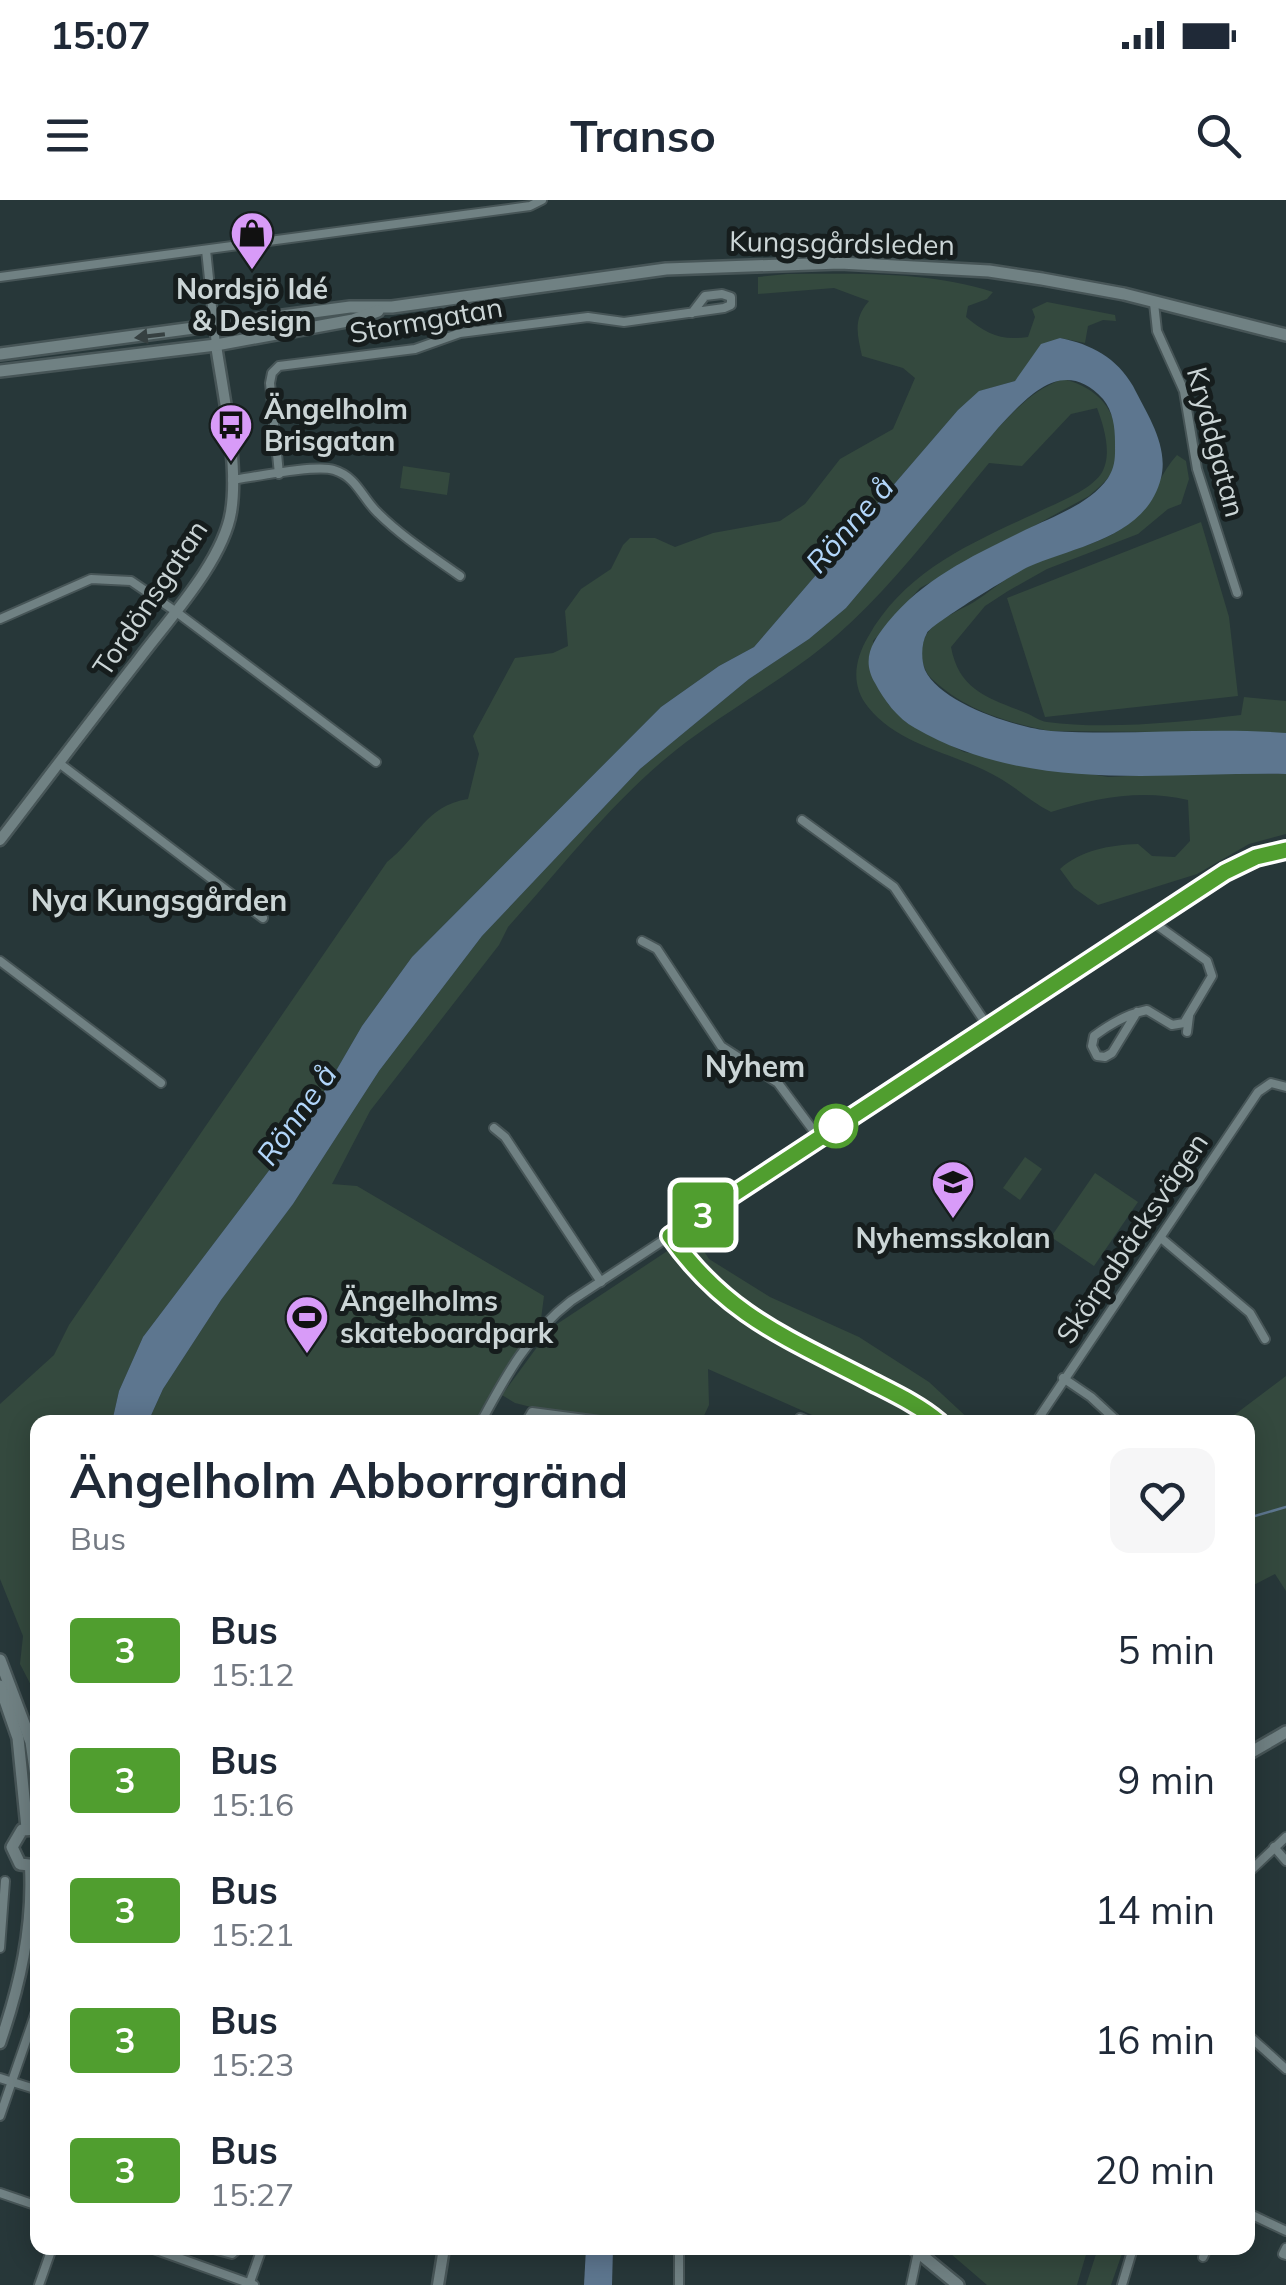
<!DOCTYPE html>
<html lang="en">
<head>
<meta charset="utf-8">
<style>
	:root { --surface:#fff; --page:#f6f6f7; --text:#1f2937; --muted:#747a83 }
	body { margin:0; font-family:Mulish,sans-serif; background:var(--page); color:var(--text); height:100vh; display:flex; flex-direction:column; font-size:38px; white-space:nowrap }
	* { box-sizing:border-box; margin:0 }
	p { font-size:32px; color:var(--muted) }
	.icon { flex:none; width:55px; height:55px; fill:none; stroke:currentColor; stroke-width:2; stroke-linecap:round; stroke-linejoin:round }
	.map { position:relative; flex:1; overflow:hidden }
	.panel { position:absolute; left:30px; top:1215px; width:1225px; height:840px; display:flex; flex-direction:column; background:var(--surface); border-radius:20px; box-shadow:0 5px 25px #0003 }
	.panel>* { flex:none }
	.badge { padding:0 20px; border-radius:8px; font-size:35px; line-height:65px }
	.map>.badge { position:absolute; translate:-50% -50%; box-shadow:0 0 0 5px #fff }
	.round { display:grid; place-items:center; flex:none; width:105px; height:105px; border-radius:20px; background:var(--page) }
	.head { display:flex; align-items:center; justify-content:space-between; height:170px; padding:0 40px }
	h1 { font-size:48px; font-weight:700; line-height:75px }
	ul { padding:0; list-style:none }
	li { display:flex; align-items:center; gap:30px; height:130px; padding:0 40px }
	li div { flex:1 }
	li b { display:block; font-size:38px }
	li em { font-style:normal }
	li .badge { min-width:110px; font-weight:700; text-align:center }
	.status { display:flex; justify-content:space-between; align-items:center; height:70px; padding:0 50px; background:var(--surface); direction:ltr }
	.status svg { height:28px; fill:currentColor }
	header { display:flex; justify-content:space-between; align-items:center; height:130px; padding:0 40px; background:var(--surface); font-size:45px; font-weight:700 }
	.map>svg:first-child { display:block }
	.green { fill:#34493e }
	.water { fill:#5d768f }
	.lines { fill:none; stroke-linecap:round; stroke-linejoin:round }
	.stream { stroke:#5d768f; stroke-width:2.5 }
	.minor-casing { stroke:#475557; stroke-width:12 }
	.tertiary-casing { stroke:#475557; stroke-width:15 }
	.secondary-casing { stroke:#475557; stroke-width:16 }
	.minor { stroke:#708183; stroke-width:8 }
	.tertiary { stroke:#708183; stroke-width:10 }
	.secondary { stroke:#708183; stroke-width:11 }
	.oneway { fill:#364041 }
	.line-casing { stroke:#fff; stroke-width:22 }
	.line { stroke:#509e2f; stroke-width:15 }
	.stop-dot { fill:#fff; stroke:#509e2f; stroke-width:5 }
	.labels { text-anchor:middle; stroke-width:10; stroke-linejoin:round; paint-order:stroke }
	.street-label { font-size:28px; fill:#cbd5d6; stroke:#161d1d }
	.poi-label { font-size:28px; font-weight:bold; fill:#cbd5d6; stroke:#161d1d }
	.water-label { font-size:30px; font-style:italic; fill:#b2d6fa; stroke:#161d1d }
	.neighbourhood-label { font-size:30px; font-weight:bold; fill:#cbd5d6; stroke:#161d1d }
</style>
</head>
<body>
<div class="status"><b>15:07</b><svg viewBox="0 0 49 12"><path d="M0 12V9h3v3zM5 12V6h3v6zM10 12V3h3v9zM15 12V0h3v12zM26 1h20v11H26zM47 4h2v5h-2z"/></svg></div>
<header><svg class="icon" aria-label="menu" viewBox="0 0 24 24"><path d="M4 6h16M4 12h16M4 18h16"/></svg>Transo<svg class="icon" aria-label="search" viewBox="0 0 24 24"><circle cx="10" cy="10" r="6"/><path d="M15 15l6 6"/></svg></header>
<div class="map">
<svg width="1286" height="2085" viewBox="0 0 1286 2085">
	<rect width="100%" height="100%" fill="#273739"/>
	<g class="green">
		<path d="M787,74C855,74 928,71 993,92L987,99L968,106L966,117C987,134 1000,141 1028,137L1035,117L1032,109L1047,102L1115,115L1116,121L1103,120L1088,126L1085,143L1060,138L1015,181L980,191L958,210L754,447L719,466L661,507L412,757L362,826L308,919L143,1137L119,1191L112,1222H38L37,1497L20,1464L23,1436L0,1379V1204L54,1155L69,1125L387,662C419,637 425,606 468,599L479,554L473,536L515,458L553,453L568,446L565,411L581,389L611,369L623,345L630,338H655L675,347L713,333L780,321L805,304L840,259L893,229L915,178L903,168L862,156C857,133 853,119 869,101L834,88L758,94V77Z"/>
		<path d="M1063,179C1105,189 1125,221 1115,265C1111,278 1099,287 1089,296L920,388L873,441L888,504L907,523L964,552L1108,577L1200,572L1286,574V634L1249,644L1197,674L1098,705L1074,688L1060,669C1081,650 1110,645 1138,644L1152,656L1175,657L1190,641L1188,600C1141,589 1096,598 1051,612C1033,603 1018,589 1001,579C958,553 901,548 868,507C850,485 855,459 868,437C905,371 971,343 1036,313C1056,303 1088,292 1101,274C1113,255 1104,227 1097,208L1071,214L1022,266L989,263C941,321 894,385 837,435C788,478 728,509 676,550C613,600 562,667 508,727L499,745L370,911L332,984L357,986L544,1096L541,1119L506,1167L475,1222H148L163,1189L221,1100L293,1004L379,871L482,736L640,569L749,479L809,439L846,408L998,228C1018,207 1035,189 1063,179Z"/>
		<path d="M1177,255L1186,261L1189,279L1181,304L1168,309L1138,334L1047,369L1008,391L985,406L951,447C959,491 989,498 1026,513C1034,516 1039,521 1047,522C1105,530 1183,522 1241,515L1244,497L1286,501V533L1049,531C1006,522 965,510 932,479C920,468 918,444 929,431C941,417 959,411 974,402C991,391 1007,377 1025,368C1057,352 1094,348 1124,327C1154,306 1155,279 1177,255Z"/>
		<polygon points="403,266 450,273 447,295 400,288"/>
		<polygon points="1201,322 1229,417 1238,496 1045,517 1007,398"/>
		<polygon points="1025,957 1042,969 1020,1000 1003,988"/>
		<polygon points="1095,973 1138,1002 1094,1066 1051,1037"/>
		<polygon points="693,1034 709,1059 770,1097 859,1137 929,1182 972,1222 828,1222 708,1169 709,1205 701,1222 652,1222 531,1207 515,1203 502,1195 551,1128"/>
		<polygon points="1286,1176 1286,1391 1275,1374 1248,1388 1248,1222 1225,1222"/>
		<polygon points="952,2048 1088,2048 1077,2085 987,2085 951,2054"/>
		<polygon points="1098,2048 1124,2048 1111,2085 1086,2085"/>
	</g>
	<g class="water">
		<path d="M1060,138C1091,144 1117,158 1133,186C1147,214 1169,246 1161,278C1146,338 1075,346 1028,367C1014,374 933,423 927,433C921,443 921,460 925,470C940,503 1017,528 1051,531C1129,536 1208,527 1286,533V574C1160,572 1029,594 915,528C897,518 884,500 875,483C861,459 872,442 888,422C924,378 974,355 1025,330C1052,317 1090,304 1108,278C1116,266 1115,255 1115,242C1115,227 1113,211 1103,199C1063,155 1027,197 998,228L846,408L809,439L749,479L640,569L482,736L379,871L293,1004L221,1100L163,1189L148,1222H112L119,1191L143,1137L308,919L362,826L412,757L661,507L719,466L754,447L958,210L979,191L1015,181L1041,144Z"/>
		<polygon points="586,2048 613,2048 612,2085 584,2085"/>
	</g>
	<g class="lines">
		<polyline class="stream" points="1248,1318 1286,1307"/>
		<g class="minor-casing">
			<g id="minor">
				<polyline points="206,50 216,145"/>
				<polyline points="0,77 530,6 542,0"/>
				<polyline points="1154,103 1157,131 1184,191 1197,269 1237,393"/>
				<polyline points="279,274 270,183 272,173 279,166 415,149 460,133 588,117 624,122 724,108 731,105 731,97 722,94 705,96 692,113"/>
				<path d="M232,280C254,277 316,264 334,270C357,277 362,298 378,313C402,337 432,356 460,376"/>
				<polyline points="0,419 91,379 131,381 175,411 376,562"/>
				<polyline points="59,563 263,718"/>
				<polyline points="802,620 894,687 989,828"/>
				<polyline points="642,741 657,749 721,846 778,883 819,938"/>
				<polyline points="0,761 161,883"/>
				<path d="M1137,812L1112,853L1105,857L1097,856L1092,846L1094,836C1110,824 1127,814 1147,810L1172,825L1184,823L1212,776L1207,761L1150,720"/>
				<polyline points="1187,832 1189,816"/>
				<polyline points="494,928 505,937 601,1082"/>
				<polyline points="670,1036 701,1078 747,1116 914,1204 939,1222"/>
				<polyline points="1161,1038 1250,1113 1265,1139"/>
				<polyline points="1063,1178 1091,1197 1118,1222"/>
				<path d="M481,1222C505,1177 529,1133 571,1101L1207,683L1245,662L1286,650"/>
				<polyline points="526,1222 532,1212 608,1222"/>
				<polyline points="798,1222 800,1218 809,1222"/>
				<polyline points="1036,1222 1258,892 1271,883 1286,887"/>
				<polyline points="1274,1647 1286,1661"/>
				<polyline points="1248,1673 1286,1637"/>
				<polyline points="0,1748 5,1681"/>
				<polyline points="1248,1835 1286,1869"/>
				<polyline points="0,1878 38,1890"/>
				<polyline points="0,1916 38,1806"/>
				<polyline points="0,1993 38,2006"/>
				<polyline points="1248,2013 1286,2031"/>
				<polyline points="151,2048 254,2085"/>
				<polyline points="210,2048 232,2054 239,2048"/>
				<polyline points="679,2048 679,2085"/>
				<polyline points="1286,2048 1283,2054 1286,2055"/>
				<polyline points="1203,2057 1207,2048"/>
				<polyline points="39,2085 52,2048"/>
				<polyline points="249,2085 262,2048"/>
				<polyline points="911,2085 918,2052"/>
				<polyline points="1122,2085 1133,2048"/>
			</g>
		</g>
		<g class="tertiary-casing">
			<g id="tertiary">
				<path d="M0,640C46,580 92,519 139,459C169,419 223,361 231,312C239,265 223,193 216,145"/>
				<path d="M0,1843C20,1785 33,1728 30,1667"/>
				<polyline points="438,2085 444,2048"/>
			</g>
		</g>
		<g class="secondary-casing">
			<g id="secondary">
				<polyline points="0,154 350,107 392,107 666,69 840,63 989,71 1042,79 1124,94 1286,135"/>
				<polyline points="0,171 216,145 353,120 378,111"/>
				<polyline points="0,1460 31,1542 38,1590"/>
				<polyline points="0,1486 18,1538 27,1628"/>
				<polyline points="1248,1554 1286,1532"/>
				<polyline points="38,1629 22,1630 12,1647 20,1664 38,1666"/>
				<polyline points="913,2048 958,2085"/>
			</g>
		</g>
		<use href="#minor" class="minor"/>
		<use href="#tertiary" class="tertiary"/>
		<use href="#secondary" class="secondary"/>
	</g>
	<defs><path id="oneway-solid" d="M-6-.8H1V-3.2L6.5 0L1 3.2V.8H-6Z" transform="scale(2.5)"/></defs>
	<use class="oneway" href="#oneway-solid" transform="translate(150 136) rotate(173)"/>
	<g class="lines">
		<g class="line-casing">
			<path id="line" d="M939,1222C918,1204 891,1192 866,1179C785,1137 725,1114 670,1036L1225,672L1256,657L1286,650"/>
		</g>
		<use href="#line" class="line"/>
	</g>
	<defs>
		<g id="shop-pin" transform="scale(2.25)"><path d="M0 17L-7.5 6A9.5 9.5 0 1 1 7.5 6Z" fill="#d89bf8" stroke="#161d1d"/><path d="M-5-2.5h2.3a2.7 3.5 0 0 1 5.4 0H5L5.5 6h-11ZM-1.5-2.5h3a1.5 2.3 0 0 0-3 0Z" fill="#111"/></g>
		<g id="bus-pin" transform="scale(2.25)"><path d="M0 17L-7.5 6A9.5 9.5 0 1 1 7.5 6Z" fill="#d89bf8" stroke="#161d1d"/><path d="M-5-6H5V4H4V6H2V4H-2V6H-4V4H-5ZM-3.5-4V0h7V-4ZM-3.5 1.2v1.5H-2V1.2ZM2 1.2v1.5H3.5V1.2Z" fill="#111"/></g>
		<g id="school-pin" transform="scale(2.25)"><path d="M0 17L-7.5 6A9.5 9.5 0 1 1 7.5 6Z" fill="#d89bf8" stroke="#161d1d"/><path d="M0-5L7-2L0 1L-7-2ZM-4 1L0 2.5L4 1V4Q0 6-4 4Z" fill="#111"/></g>
		<g id="stadium-pin" transform="scale(2.25)"><path d="M0 17L-7.5 6A9.5 9.5 0 1 1 7.5 6Z" fill="#d89bf8" stroke="#161d1d"/><path d="M0-5a6.5 5 0 1 0 0 10a6.5 5 0 1 0 0-10ZM-3.5-1.8h7v3.6h-7Z" fill="#111"/></g>
	</defs>
	<g fill-rule="evenodd">
		<use href="#shop-pin" x="252" y="33"/>
		<use href="#bus-pin" x="231" y="225"/>
		<use href="#school-pin" x="953" y="982"/>
		<use href="#stadium-pin" x="307" y="1117"/>
	</g>
	<circle class="stop-dot" cx="836" cy="926" r="20"/>
	<g class="labels">
		<g class="street-label">
			<text transform="translate(842 43) rotate(1)" y="10">Kungsgårdsleden</text>
			<text transform="translate(426 120) rotate(-10)" y="10">Stormgatan</text>
			<text transform="translate(1216 242) rotate(75)" y="10">Kryddgatan</text>
			<text transform="translate(150 398) rotate(-56)" y="10">Tordönsgatan</text>
			<text transform="translate(1132 1038) rotate(-56)" y="10">Skörpabäcksvägen</text>
		</g>
		<g class="poi-label">
			<text x="252" y="99">Nordsjö Idé<tspan x="252" dy="32">&amp; Design</tspan></text>
			<text x="264" y="219" text-anchor="start">Ängelholm<tspan x="264" dy="32">Brisgatan</tspan></text>
			<text x="953" y="1048">Nyhemsskolan</text>
			<text x="340" y="1111" text-anchor="start">Ängelholms<tspan x="340" dy="32">skateboardpark</tspan></text>
		</g>
		<g class="water-label">
			<text transform="translate(850 325) rotate(-49)" y="10">Rönne å</text>
			<text transform="translate(297 915) rotate(-55)" y="10">Rönne å</text>
		</g>
		<g class="neighbourhood-label">
			<text x="159" y="711">Nya Kungsgården</text>
			<text x="755" y="877">Nyhem</text>
		</g>
	</g>
</svg>
<b class="badge" style="left:703px;top:1015px;background:#509e2f;color:#fff">3</b>
<section class="panel">
<div class="head"><div><h1>Ängelholm Abborrgränd</h1><p>Bus</p></div><a class="round"><svg class="icon" aria-label="heart" viewBox="0 0 24 24"><path d="M12 20l-8-8c-3-5 5-10 8-4 3-6 11-1 8 4z"/></svg></a></div>
<ul>
<li><span class="badge" style="background:#509e2f;color:#fff">3</span><div><b>Bus</b><p>15:12</p></div><em>5 min</em></li>
<li><span class="badge" style="background:#509e2f;color:#fff">3</span><div><b>Bus</b><p>15:16</p></div><em>9 min</em></li>
<li><span class="badge" style="background:#509e2f;color:#fff">3</span><div><b>Bus</b><p>15:21</p></div><em>14 min</em></li>
<li><span class="badge" style="background:#509e2f;color:#fff">3</span><div><b>Bus</b><p>15:23</p></div><em>16 min</em></li>
<li><span class="badge" style="background:#509e2f;color:#fff">3</span><div><b>Bus</b><p>15:27</p></div><em>20 min</em></li>
</ul>
</section>
</div>
</body>
</html>
